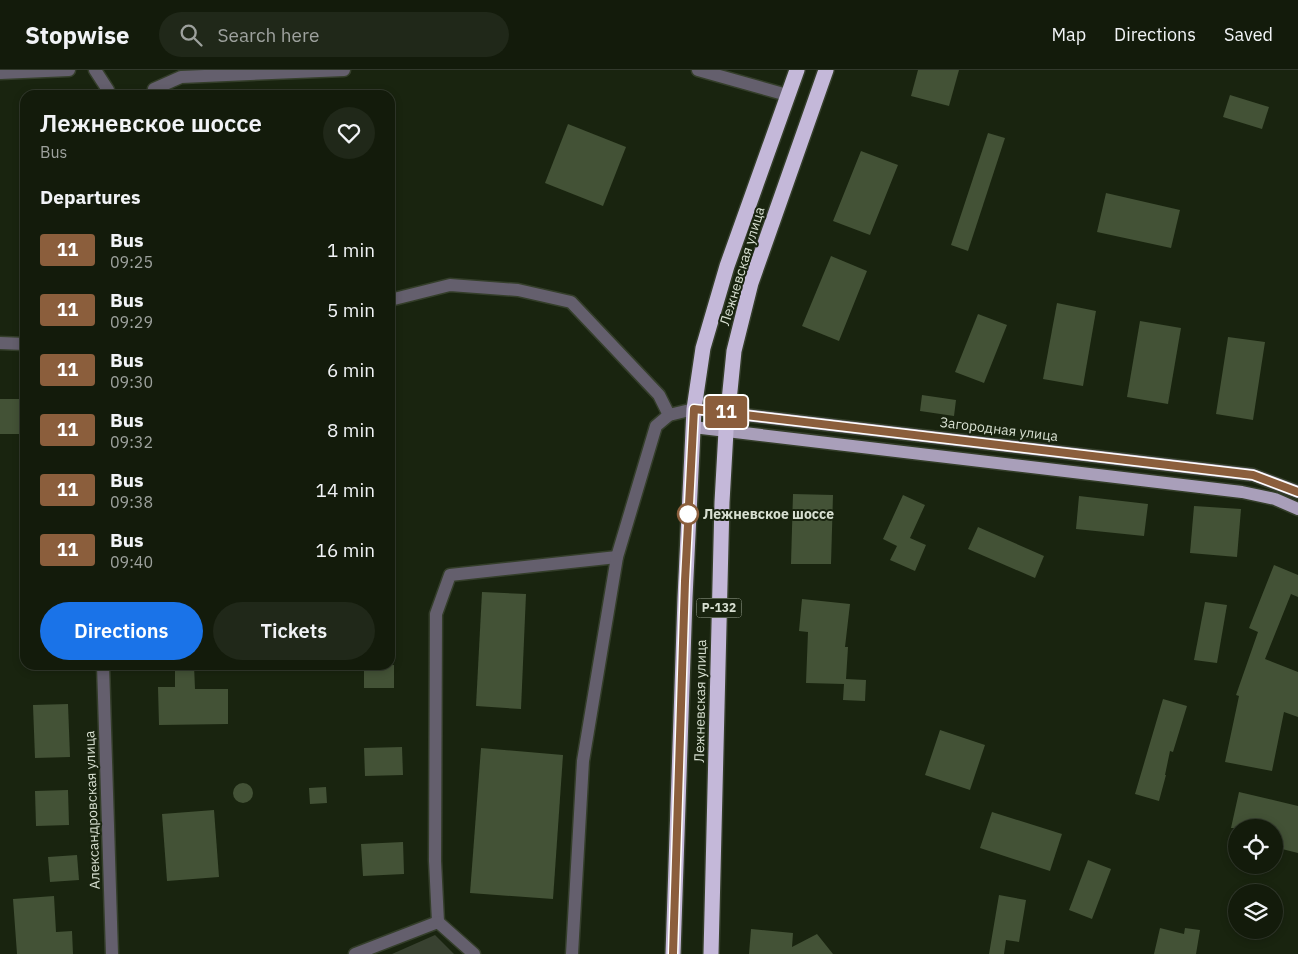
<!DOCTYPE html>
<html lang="en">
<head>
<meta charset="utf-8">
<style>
	:root { --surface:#131b0b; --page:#202819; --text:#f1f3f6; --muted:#9da19d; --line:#32392c; --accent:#1a73e8 }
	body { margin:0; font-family:"IBM Plex Sans",sans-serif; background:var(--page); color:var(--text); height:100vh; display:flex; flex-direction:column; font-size:19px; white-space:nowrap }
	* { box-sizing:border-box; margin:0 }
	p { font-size:16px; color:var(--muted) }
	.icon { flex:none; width:28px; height:28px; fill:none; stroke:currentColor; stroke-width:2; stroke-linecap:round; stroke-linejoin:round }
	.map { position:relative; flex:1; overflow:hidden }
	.panel { position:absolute; left:20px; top:20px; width:375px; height:580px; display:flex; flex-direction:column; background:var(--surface); border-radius:15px; box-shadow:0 2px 8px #0003,0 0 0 1px var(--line) }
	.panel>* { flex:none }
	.badge { padding:0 10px; border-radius:4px; font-size:18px; line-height:32px }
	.buttons { position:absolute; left:1228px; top:749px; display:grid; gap:10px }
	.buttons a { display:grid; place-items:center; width:55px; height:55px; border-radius:50%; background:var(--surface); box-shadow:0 2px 8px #0003,0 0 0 1px var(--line); font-size:25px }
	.map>.badge { position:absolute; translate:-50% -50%; box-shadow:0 0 0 2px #fff }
	h2 { padding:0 20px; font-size:19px; line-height:45px }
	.round { display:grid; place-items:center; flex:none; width:52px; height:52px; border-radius:26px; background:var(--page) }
	.head { display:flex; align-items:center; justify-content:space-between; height:85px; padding:0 20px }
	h1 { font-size:24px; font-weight:600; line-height:38px }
	.cta { display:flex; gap:10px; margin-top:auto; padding:10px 20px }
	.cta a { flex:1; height:58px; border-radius:30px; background:var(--accent); color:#fff; font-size:20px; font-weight:600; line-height:58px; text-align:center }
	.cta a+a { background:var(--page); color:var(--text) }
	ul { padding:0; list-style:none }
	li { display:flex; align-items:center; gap:15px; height:60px; padding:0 20px }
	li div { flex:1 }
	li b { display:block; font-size:19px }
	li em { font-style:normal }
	li .badge { min-width:55px; font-weight:700; text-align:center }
	header { display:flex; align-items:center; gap:30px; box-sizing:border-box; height:70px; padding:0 25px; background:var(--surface); border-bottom:1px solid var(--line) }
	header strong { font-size:24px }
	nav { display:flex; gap:28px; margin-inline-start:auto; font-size:18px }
	.search { width:350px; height:45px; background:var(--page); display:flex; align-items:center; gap:12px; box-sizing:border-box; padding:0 18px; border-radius:28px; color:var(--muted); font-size:19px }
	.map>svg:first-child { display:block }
	.green { fill:#384130 }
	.building { fill:#435236 }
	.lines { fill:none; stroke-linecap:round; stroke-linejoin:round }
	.minor-casing { stroke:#343e2a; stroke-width:15 }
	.major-casing { stroke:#343e2a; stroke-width:15 }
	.highway-casing { stroke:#343e2a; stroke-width:18 }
	.minor { stroke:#645f6d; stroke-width:12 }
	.major { stroke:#a99fba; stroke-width:12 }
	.highway { stroke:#c4b8d9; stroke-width:15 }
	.line-casing { stroke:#fff; stroke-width:11 }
	.line { stroke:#8b5e3c; stroke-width:8 }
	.stop-dot { fill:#fff; stroke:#8b5e3c; stroke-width:2.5 }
	.labels { text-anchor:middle; stroke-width:4; stroke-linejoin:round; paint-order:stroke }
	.shield { fill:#19240f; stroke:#9ea797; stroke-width:1 }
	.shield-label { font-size:12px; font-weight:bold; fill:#d7dfd1 }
	.street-label { font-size:14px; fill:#d7dfd1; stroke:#19240f }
	.stop-label { font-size:14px; font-weight:bold; fill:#d7dfd1; stroke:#19240f; text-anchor:start }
</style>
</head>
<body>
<header>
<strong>Stopwise</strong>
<div class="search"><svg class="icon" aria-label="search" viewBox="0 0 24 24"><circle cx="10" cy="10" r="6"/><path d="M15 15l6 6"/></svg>Search here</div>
<nav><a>Map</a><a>Directions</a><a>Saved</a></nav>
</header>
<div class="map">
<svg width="1298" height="884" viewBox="0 0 1298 884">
	<rect width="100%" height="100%" fill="#19240f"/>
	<polygon class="green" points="435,865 454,884 392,884"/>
	<g class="building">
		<polygon points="918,0 959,0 949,36 911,26"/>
		<polygon points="1230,25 1269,37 1262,59 1223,47"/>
		<polygon points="568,54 626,77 603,136 545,113"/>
		<polygon points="988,63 1005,68 968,181 951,175"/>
		<polygon points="861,81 898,95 870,165 833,151"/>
		<polygon points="1106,123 1180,140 1171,178 1097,162"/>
		<polygon points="831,186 867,201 839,271 802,256"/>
		<polygon points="1057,233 1096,241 1083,316 1043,309"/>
		<polygon points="978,244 1007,255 984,313 955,302"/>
		<polygon points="1140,251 1181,258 1168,334 1127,327"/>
		<polygon points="1228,267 1265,272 1253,350 1216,344"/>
		<polygon points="922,325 956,330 954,346 920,341"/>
		<rect x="0" y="329" width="25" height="35"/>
		<polygon points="793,424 833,425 831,494 791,494"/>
		<polygon points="903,425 925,435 910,468 926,475 915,501 890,490 897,476 883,469"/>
		<polygon points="1079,426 1148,434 1144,466 1076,459"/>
		<polygon points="1194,436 1241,439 1237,487 1190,483"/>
		<polygon points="978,457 1044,486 1035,508 968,479"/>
		<polygon points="1274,495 1298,505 1298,527 1291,524 1265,589 1298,602 1298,647 1284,642 1272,701 1225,692 1239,626 1236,625 1258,562 1249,558"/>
		<polygon points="482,522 526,524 521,639 476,636"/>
		<polygon points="802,529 850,534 845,577 848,577 846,609 866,610 865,631 843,630 844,614 806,613 808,562 799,561"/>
		<polygon points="1205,532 1227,535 1217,593 1194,590"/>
		<polygon points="194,595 195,619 228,619 228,654 159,655 158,617 175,617 175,596"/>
		<polygon points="394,595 394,618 364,618 364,596"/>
		<polygon points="1163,629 1187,636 1173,682 1170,681 1165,705 1166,705 1159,731 1135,724"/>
		<polygon points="68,634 70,687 35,688 33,635"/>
		<polygon points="940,660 985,675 970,720 925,705"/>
		<polygon points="402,677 403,705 365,706 364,678"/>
		<polygon points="481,678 563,685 553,829 470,823"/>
		<circle cx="243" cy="723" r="10"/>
		<polygon points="326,717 327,733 310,734 309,718"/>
		<polygon points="68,720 69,755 36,756 35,721"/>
		<polygon points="1239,722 1298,736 1298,783 1274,777 1274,758 1231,758"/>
		<polygon points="214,740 219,807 167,811 162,744"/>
		<polygon points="992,742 1062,764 1050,801 980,778"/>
		<polygon points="403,772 404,804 363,806 361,774"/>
		<polygon points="77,785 79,810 50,812 48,787"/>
		<polygon points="1088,790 1111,799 1092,849 1069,840"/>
		<polygon points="999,825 1026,830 1019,872 1006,870 1004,884 989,884"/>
		<polygon points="54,826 56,862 72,861 73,884 17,884 13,829"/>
		<polygon points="1160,858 1184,864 1185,858 1200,860 1196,884 1154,884"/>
		<polygon points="751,859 793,863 792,877 817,864 833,884 749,884"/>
	</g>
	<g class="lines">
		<g class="minor-casing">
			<g id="minor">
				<polyline points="95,0 108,20"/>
				<polyline points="698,0 787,25"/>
				<polyline points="0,3 69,0"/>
				<polyline points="154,19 181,7 344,0"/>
				<polyline points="390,230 450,215 518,220 571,232 659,325 669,345"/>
				<polyline points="0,273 25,274"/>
				<polyline points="103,595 112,884"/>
				<polyline points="438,852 435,791 436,544 450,505 617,487"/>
				<polyline points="355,884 438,852 474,884"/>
				<polyline points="572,884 583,691 617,487 656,356 669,345 694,339"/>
			</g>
		</g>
		<g class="major-casing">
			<g id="major">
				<polyline points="694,339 1253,405 1298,422"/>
				<polyline points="693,357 1242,422 1275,429 1298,439"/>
			</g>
		</g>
		<g class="highway-casing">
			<g id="highway">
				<polyline points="673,884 685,528 694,339 703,278 727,196 797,0"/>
				<polyline points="711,884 722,432 726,361 734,281 751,213 826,0"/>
			</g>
		</g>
		<use href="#minor" class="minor"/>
		<use href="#major" class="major"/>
		<use href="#highway" class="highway"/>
	</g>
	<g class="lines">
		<g class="line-casing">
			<polyline id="line" points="673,884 685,511 694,339 1253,405 1298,422"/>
		</g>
		<use href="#line" class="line"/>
	</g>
	<circle class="stop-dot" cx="688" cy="444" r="10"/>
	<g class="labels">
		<rect class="shield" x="696.5" y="528.5" width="45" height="19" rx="4"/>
		<g class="shield-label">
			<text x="719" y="542">Р-132</text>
		</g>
		<g class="street-label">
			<text transform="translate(742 196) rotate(-73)" y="5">Лежневская улица</text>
			<text transform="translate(999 359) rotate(7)" y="5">Загородная улица</text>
			<text transform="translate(700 631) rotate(-89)" y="5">Лежневская улица</text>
			<text transform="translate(92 740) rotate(-92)" y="5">Александровская улица</text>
		</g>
		<g class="stop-label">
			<text x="703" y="449">Лежневское шоссе</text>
		</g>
	</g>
</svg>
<div class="buttons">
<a><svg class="icon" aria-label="locate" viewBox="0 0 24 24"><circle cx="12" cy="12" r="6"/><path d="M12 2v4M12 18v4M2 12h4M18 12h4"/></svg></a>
<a><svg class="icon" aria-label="layers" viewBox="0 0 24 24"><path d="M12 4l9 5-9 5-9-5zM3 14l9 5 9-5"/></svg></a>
</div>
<b class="badge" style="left:726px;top:342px;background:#8b5e3c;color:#fff">11</b>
<section class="panel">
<div class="head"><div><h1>Лежневское шоссе</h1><p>Bus</p></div><a class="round"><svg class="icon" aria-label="heart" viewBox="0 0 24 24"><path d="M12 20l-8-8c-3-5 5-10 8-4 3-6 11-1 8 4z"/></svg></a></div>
<h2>Departures</h2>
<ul>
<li><span class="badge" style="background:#8b5e3c;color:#fff">11</span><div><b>Bus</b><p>09:25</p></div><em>1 min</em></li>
<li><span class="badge" style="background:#8b5e3c;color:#fff">11</span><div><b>Bus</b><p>09:29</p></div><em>5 min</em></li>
<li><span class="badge" style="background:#8b5e3c;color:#fff">11</span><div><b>Bus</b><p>09:30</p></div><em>6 min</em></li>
<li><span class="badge" style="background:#8b5e3c;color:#fff">11</span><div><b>Bus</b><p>09:32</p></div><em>8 min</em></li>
<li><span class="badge" style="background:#8b5e3c;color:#fff">11</span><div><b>Bus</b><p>09:38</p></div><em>14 min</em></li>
<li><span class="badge" style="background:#8b5e3c;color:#fff">11</span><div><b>Bus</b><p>09:40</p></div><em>16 min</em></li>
</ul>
<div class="cta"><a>Directions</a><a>Tickets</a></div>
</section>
</div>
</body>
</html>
